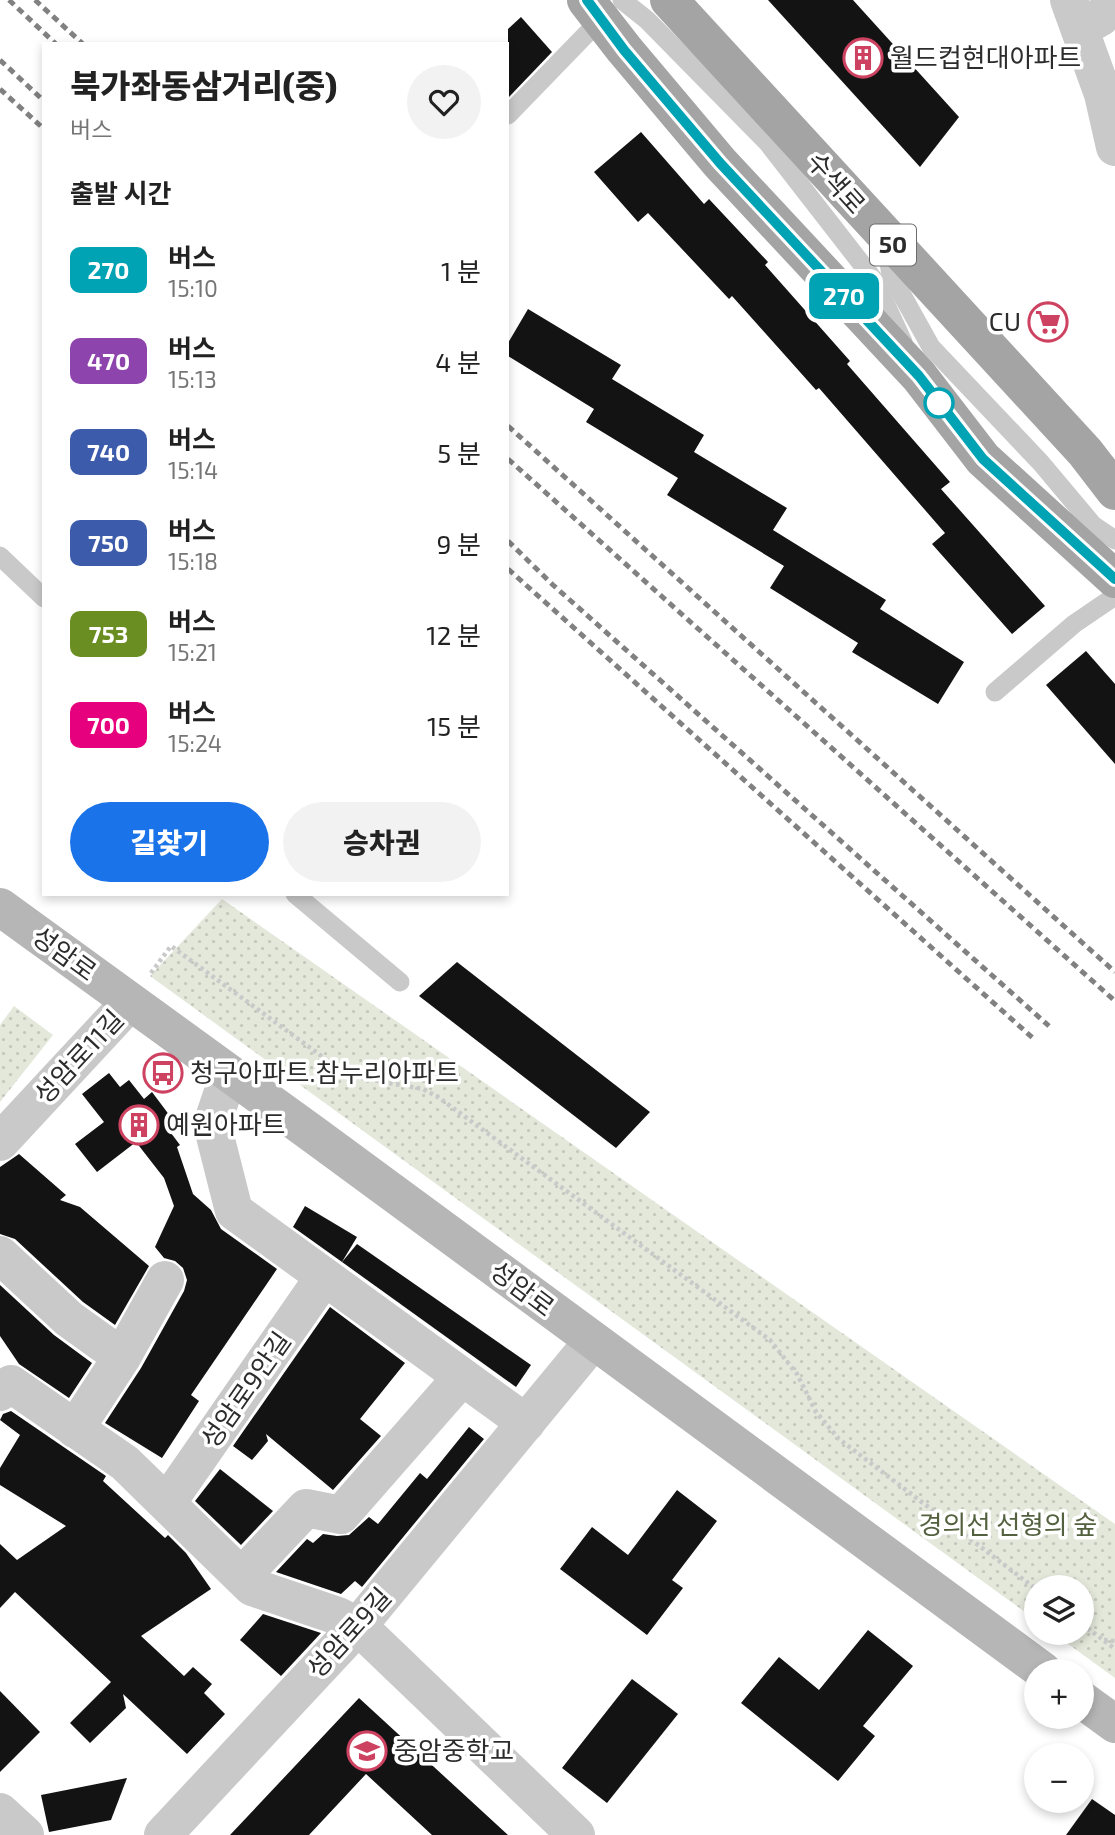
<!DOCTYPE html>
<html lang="ko">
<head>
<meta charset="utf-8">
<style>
	:root { --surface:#fff; --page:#f2f2f2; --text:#222; --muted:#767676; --accent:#1a73e8 }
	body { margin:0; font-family:"Exo 2","Noto Sans KR",sans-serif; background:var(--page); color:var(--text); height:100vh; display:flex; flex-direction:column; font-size:26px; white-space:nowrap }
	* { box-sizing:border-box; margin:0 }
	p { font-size:23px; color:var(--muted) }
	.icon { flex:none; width:38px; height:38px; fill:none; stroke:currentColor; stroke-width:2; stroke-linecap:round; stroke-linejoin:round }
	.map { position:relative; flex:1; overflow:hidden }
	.drawer { position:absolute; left:42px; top:42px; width:467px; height:854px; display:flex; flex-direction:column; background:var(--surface); border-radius:0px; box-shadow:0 4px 10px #0003 }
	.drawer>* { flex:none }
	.badge { padding:0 14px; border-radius:10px; font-size:24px; line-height:46px }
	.buttons { position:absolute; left:1024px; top:1575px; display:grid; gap:14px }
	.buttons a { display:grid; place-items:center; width:70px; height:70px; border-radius:50%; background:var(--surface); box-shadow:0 4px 10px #0003; font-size:35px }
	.map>.badge { position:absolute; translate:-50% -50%; box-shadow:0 0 0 4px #fff }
	h2 { padding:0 28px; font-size:26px; line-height:63px }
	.round { display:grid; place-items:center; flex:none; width:74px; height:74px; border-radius:37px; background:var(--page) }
	.head { display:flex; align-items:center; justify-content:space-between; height:119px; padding:0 28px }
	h1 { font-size:33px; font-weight:800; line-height:52px }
	.action { display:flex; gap:14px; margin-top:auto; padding:14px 28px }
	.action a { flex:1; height:80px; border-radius:42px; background:var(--accent); color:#fff; font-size:28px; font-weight:800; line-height:80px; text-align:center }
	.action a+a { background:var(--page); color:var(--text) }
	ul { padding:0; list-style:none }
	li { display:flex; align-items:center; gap:21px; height:91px; padding:0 28px }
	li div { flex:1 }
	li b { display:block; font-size:26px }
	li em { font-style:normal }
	li .badge { min-width:77px; font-weight:700; text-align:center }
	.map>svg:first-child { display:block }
	.green { fill:url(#green-dots) }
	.building { fill:#131313 }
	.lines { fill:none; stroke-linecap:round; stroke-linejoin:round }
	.path { stroke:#c9c9c9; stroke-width:4.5; stroke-dasharray:3.5 3.5; stroke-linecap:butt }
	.service { stroke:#c9c9c9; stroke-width:19 }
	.minor { stroke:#c9c9c9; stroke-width:38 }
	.secondary { stroke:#b6b6b6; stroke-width:38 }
	.primary { stroke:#a4a4a4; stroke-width:38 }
	.rail { stroke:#818181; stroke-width:5; stroke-dasharray:7 5; stroke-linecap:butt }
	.line-casing { stroke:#fff; stroke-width:16 }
	.line { stroke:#00a3b4; stroke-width:10 }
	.stop-dot { fill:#fff; stroke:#00a3b4; stroke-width:3.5 }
	.labels { text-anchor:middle; stroke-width:7; stroke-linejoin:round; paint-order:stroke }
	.shield { fill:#fff; stroke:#6b6b6b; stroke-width:2 }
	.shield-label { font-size:24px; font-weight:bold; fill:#2c2c2c }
	.poi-label { font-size:26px; fill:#2c2c2c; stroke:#fff; text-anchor:start }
	.street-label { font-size:26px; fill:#2c2c2c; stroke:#fff }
	.park-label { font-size:26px; fill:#54613f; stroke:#fff }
</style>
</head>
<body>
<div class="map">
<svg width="1115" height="1835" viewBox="0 0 1115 1835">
	<defs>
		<pattern id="green-dots" width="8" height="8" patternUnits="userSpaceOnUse" patternTransform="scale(1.75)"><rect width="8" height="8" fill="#e4e8db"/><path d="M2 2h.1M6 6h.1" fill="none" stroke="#c4c7bc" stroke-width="1.8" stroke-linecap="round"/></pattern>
	</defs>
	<rect width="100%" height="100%" fill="#fff"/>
	<g class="green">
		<polygon points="222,899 1115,1524 1115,1678 1053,1633 1082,1633 1082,1587 1036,1587 1036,1620 150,976"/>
		<polygon points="14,1006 53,1035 0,1102 0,1025"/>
	</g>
	<g class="building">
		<polygon points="768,0 853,0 959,117 920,167"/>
		<polygon points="521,17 552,52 508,98 508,29"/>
		<polygon points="641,132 704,204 709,199 768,262 765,265 850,361 847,364 950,482 941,489 1045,606 1012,634 932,544 945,533 819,388 816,390 732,296 729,299 648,213 638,222 594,172"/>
		<polygon points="528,309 621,365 612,379 704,435 694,452 787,508 773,530 886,600 880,609 964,662 938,704 852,652 858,643 770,588 784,566 667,495 678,478 586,422 594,409 508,356 508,343"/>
		<polygon points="1086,651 1115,684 1115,764 1046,685"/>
		<polygon points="457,962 650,1112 616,1148 419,996"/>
		<polygon points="109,1073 120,1087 129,1080 144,1099 152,1092 179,1128 171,1133 180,1145 177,1147 193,1194 211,1210 221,1229 277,1269 191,1395 199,1401 162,1458 105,1423 141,1368 184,1291 187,1280 183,1268 175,1261 164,1258 155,1247 174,1206 164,1178 136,1142 97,1172 75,1144 104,1122 82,1094"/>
		<polygon points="19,1154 66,1195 60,1200 80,1207 149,1266 115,1325 83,1302 15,1239 0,1234 0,1167"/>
		<polygon points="305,1206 357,1237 342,1262 293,1227"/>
		<polygon points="357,1244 531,1365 516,1387 342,1262"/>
		<polygon points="0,1285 54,1335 92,1363 69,1398 19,1364 0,1336"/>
		<polygon points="330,1307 405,1363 360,1419 381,1436 333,1490 266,1434 268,1441 252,1460 233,1446"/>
		<polygon points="11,1411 106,1476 103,1481 165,1538 168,1535 186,1553 211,1589 141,1636 184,1676 193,1667 212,1684 204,1693 225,1714 187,1754 123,1694 126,1708 90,1743 70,1723 111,1682 15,1592 0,1608 0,1544 17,1560 66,1526 0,1485 0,1468 20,1435 0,1420 3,1414"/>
		<polygon points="469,1427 484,1439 362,1587 355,1581 341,1594 276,1572 307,1539 313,1543 323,1534 337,1536 349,1535 369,1517 378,1524 420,1473 427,1479"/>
		<polygon points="220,1469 273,1511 241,1545 195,1501"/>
		<polygon points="677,1490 717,1521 672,1580 683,1588 647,1635 560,1569 592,1527 628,1555"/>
		<polygon points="263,1614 321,1633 281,1676 240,1640"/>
		<polygon points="868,1630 913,1666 863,1726 875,1736 838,1781 741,1703 779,1657 819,1690"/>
		<polygon points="632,1679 678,1714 607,1803 562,1768"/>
		<polygon points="0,1691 40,1732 0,1772"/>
		<polygon points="359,1698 508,1835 432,1835 366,1774 309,1835 230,1835"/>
		<polygon points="127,1778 111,1820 49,1832 41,1795"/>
		<polygon points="1092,1799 1115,1815 1115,1835 1066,1835"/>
	</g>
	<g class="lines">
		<g class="path">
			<polyline points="151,973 171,946 331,1063 361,1078 423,1089 438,1097 770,1340 797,1374 816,1412 839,1439 1036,1589"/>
			<polyline points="1082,1624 1115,1649"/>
			<polyline points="1104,1640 1115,1641"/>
		</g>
		<g class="service">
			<polyline points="622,0 647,20 767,142 875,281 903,342"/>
			<polyline points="508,115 601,19"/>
			<polyline points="886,245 891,275 931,347 1041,463 1093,525 1115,540"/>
			<polyline points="0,556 44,598"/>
			<polyline points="995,692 1074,624 1115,596"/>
			<polyline points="295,894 400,982"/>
		</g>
		<g class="minor">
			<polyline points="1069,0 1103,94 1115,147"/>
			<polyline points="1080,29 1101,17 1115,1"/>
			<polyline points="229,1074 212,1124 234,1211 526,1423"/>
			<polyline points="0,1142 130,1002"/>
			<polyline points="0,1255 69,1319 122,1357"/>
			<polyline points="0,1392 11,1384 125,1463 252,1587 338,1616 358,1626 576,1835"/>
			<polyline points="75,1429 122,1357 165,1280"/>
			<polyline points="167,1503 324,1277"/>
			<polyline points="242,1576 306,1508 341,1515 462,1377"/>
			<polyline points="0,1812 25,1835"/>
			<polyline points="163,1835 358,1626 593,1341"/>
		</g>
		<g class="secondary">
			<polyline points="0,907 313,1134 1043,1671"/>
			<polyline points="1082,1700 1115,1724"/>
		</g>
		<g class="primary">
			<polyline points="586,0 624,49 720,163 919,376 983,459 1115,579"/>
			<polyline points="669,0 1085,452 1115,491"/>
		</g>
		<g class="rail">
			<polyline points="9,0 56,44"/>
			<polyline points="35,0 83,44"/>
			<polyline points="0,60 44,101"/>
			<polyline points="0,89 44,129"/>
			<polyline points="508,426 1115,972"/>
			<polyline points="508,459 1115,1001"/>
			<polyline points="508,541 553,585 1049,1026"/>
			<polyline points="508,569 1035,1040"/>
		</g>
	</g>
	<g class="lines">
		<g class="line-casing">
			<polyline id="line" points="587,0 624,50 720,163 919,376 983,459 1115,579"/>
		</g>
		<use href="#line" class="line"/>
	</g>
	<defs>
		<g id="building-ring" transform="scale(2.0125)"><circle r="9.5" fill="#fff" stroke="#ce4261" stroke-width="1.5"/><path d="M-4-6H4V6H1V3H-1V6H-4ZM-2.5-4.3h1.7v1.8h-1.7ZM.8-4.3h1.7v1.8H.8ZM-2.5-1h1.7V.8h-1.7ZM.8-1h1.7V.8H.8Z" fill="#ce4261"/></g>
		<g id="supermarket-ring" transform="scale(2.0125)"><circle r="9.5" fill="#fff" stroke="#ce4261" stroke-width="1.5"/><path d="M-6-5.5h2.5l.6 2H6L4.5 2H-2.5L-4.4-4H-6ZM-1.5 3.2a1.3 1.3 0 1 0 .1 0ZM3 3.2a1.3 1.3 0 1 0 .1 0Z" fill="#ce4261"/></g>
		<g id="bus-ring" transform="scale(2.0125)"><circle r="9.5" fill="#fff" stroke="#ce4261" stroke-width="1.5"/><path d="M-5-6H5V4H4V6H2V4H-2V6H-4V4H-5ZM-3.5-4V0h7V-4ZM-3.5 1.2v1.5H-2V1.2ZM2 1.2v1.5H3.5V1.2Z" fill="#ce4261"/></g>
		<g id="school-ring" transform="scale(2.0125)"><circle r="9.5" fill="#fff" stroke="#ce4261" stroke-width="1.5"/><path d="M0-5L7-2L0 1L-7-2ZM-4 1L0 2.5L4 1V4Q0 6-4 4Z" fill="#ce4261"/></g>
	</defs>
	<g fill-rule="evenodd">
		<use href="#building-ring" x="863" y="58"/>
		<use href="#supermarket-ring" x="1048" y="322"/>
		<use href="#bus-ring" x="163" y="1073"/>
		<use href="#building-ring" x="139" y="1125"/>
		<use href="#school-ring" x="367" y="1751"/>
	</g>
	<circle class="stop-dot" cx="939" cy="403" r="14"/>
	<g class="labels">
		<rect class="shield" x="870" y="224.5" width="46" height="41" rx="5"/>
		<g class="shield-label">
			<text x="893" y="253">50</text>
		</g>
		<g class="poi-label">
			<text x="890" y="67">월드컵현대아파트</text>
			<text x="1021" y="331" text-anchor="end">CU</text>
			<text x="190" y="1082">청구아파트.참누리아파트</text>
			<text x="166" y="1134">예원아파트</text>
			<text x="394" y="1760">중암중학교</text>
		</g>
		<g class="street-label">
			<text transform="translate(836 183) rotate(48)" y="9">수색로</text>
			<text transform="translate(64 954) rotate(36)" y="9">성암로</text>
			<text transform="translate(79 1057) rotate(-47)" y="9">성암로11길</text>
			<text transform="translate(522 1289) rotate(37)" y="9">성암로</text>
			<text transform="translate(246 1390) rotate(-55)" y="9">성암로9안길</text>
			<text transform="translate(349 1633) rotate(-48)" y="9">성암로9길</text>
		</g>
		<g class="park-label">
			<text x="1008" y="1534">경의선 선형의 숲</text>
		</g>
	</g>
</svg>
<div class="buttons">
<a><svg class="icon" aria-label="layers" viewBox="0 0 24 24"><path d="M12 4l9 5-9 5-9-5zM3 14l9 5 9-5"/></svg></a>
<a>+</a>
<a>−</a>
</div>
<b class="badge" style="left:844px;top:296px;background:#00a3b4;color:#fff">270</b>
<section class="drawer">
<div class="head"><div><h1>북가좌동삼거리(중)</h1><p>버스</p></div><a class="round"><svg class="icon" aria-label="heart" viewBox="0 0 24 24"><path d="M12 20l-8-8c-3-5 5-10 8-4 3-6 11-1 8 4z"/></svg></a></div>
<h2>출발 시간</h2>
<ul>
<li><span class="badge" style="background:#00a3b4;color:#fff">270</span><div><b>버스</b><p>15:10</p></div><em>1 분</em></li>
<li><span class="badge" style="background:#8e44ad;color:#fff">470</span><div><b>버스</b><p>15:13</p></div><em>4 분</em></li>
<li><span class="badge" style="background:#3d5bab;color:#fff">740</span><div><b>버스</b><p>15:14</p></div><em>5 분</em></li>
<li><span class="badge" style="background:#3d5bab;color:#fff">750</span><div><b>버스</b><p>15:18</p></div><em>9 분</em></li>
<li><span class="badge" style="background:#6b8e23;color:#fff">753</span><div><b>버스</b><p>15:21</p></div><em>12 분</em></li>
<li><span class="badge" style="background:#e6007e;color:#fff">700</span><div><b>버스</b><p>15:24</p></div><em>15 분</em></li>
</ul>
<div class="action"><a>길찾기</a><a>승차권</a></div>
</section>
</div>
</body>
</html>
